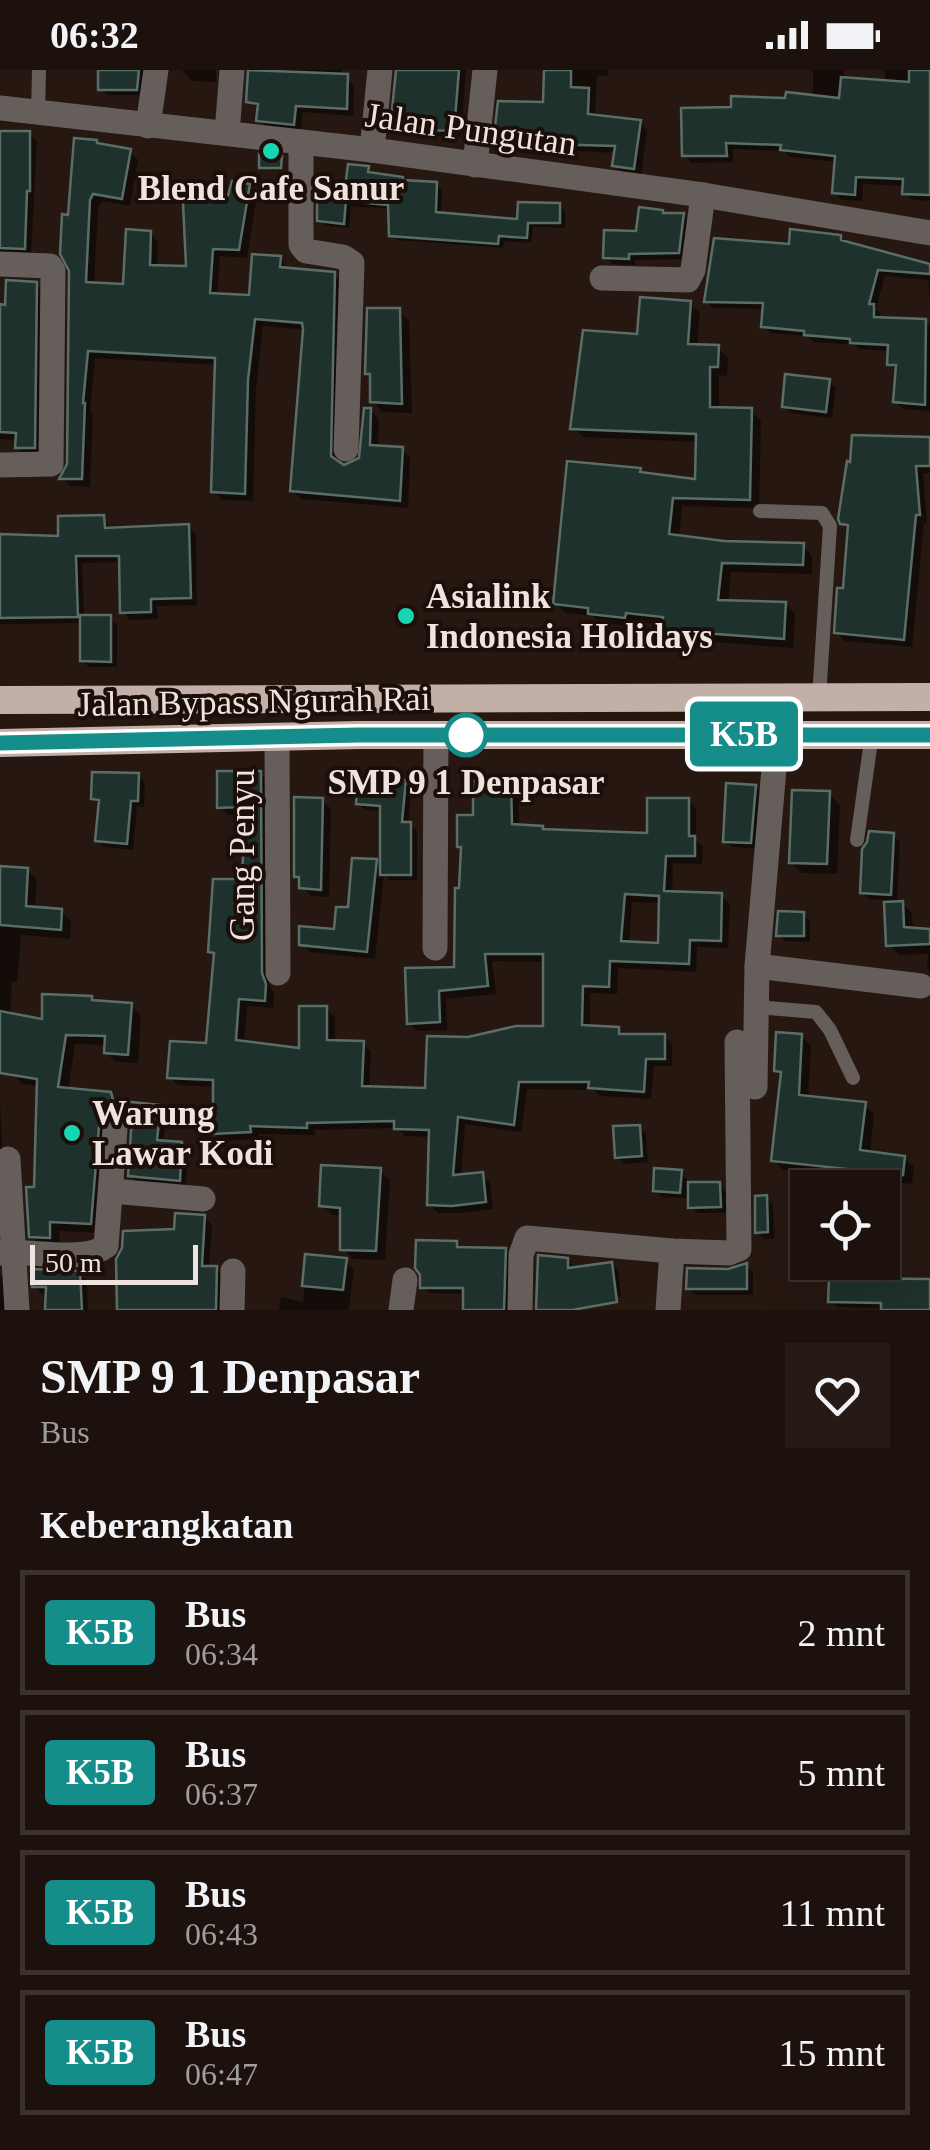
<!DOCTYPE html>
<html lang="id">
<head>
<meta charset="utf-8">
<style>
	:root { --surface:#1c110d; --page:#251a16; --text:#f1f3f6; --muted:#a09d9d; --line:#3a312e }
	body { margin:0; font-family:"Times New Roman",serif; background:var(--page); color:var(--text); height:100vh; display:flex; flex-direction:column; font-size:38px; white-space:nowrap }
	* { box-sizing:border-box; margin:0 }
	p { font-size:32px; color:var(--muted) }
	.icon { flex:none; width:55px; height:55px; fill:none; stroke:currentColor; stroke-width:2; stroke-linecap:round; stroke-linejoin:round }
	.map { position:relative; height:1240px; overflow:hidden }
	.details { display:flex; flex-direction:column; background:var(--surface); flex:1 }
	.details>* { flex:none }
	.badge { padding:0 20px; border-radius:8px; font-size:35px; line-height:65px }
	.controls { position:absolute; left:790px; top:1100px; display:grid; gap:20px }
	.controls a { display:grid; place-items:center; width:110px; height:110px; border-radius:0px; background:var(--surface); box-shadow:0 10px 40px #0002,0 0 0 2px var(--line); font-size:50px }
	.scale { position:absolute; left:30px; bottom:25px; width:168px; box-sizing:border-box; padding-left:10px; border:5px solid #eee3df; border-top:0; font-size:28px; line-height:35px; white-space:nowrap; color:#eee3df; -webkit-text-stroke:8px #1c0e09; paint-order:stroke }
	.map>.badge { position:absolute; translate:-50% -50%; box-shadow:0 0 0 5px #fff }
	h2 { padding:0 40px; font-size:38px; line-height:90px }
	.round { display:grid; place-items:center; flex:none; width:105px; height:105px; border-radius:0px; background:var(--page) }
	.headline { display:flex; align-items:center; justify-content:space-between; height:170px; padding:0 40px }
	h1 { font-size:48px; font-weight:600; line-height:75px }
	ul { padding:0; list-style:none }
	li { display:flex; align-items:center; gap:30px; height:125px; margin:0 20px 15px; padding:0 20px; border:5px solid var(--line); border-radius:0px }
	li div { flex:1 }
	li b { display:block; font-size:38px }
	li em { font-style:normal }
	li .badge { min-width:110px; font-weight:700; text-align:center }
	.status { display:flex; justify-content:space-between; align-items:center; height:70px; padding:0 50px; background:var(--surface); direction:ltr }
	.status svg { height:28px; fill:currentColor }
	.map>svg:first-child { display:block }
	.shadow { fill:#0007; fill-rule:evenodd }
	.building { fill:#1f312c; stroke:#5a6e68; stroke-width:2.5; fill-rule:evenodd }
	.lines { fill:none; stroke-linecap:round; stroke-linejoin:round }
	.service { stroke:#665e5b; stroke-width:14 }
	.minor { stroke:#665e5b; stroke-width:25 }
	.trunk { stroke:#c2b0a8; stroke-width:28 }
	.line-casing { stroke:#fff; stroke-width:22 }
	.line { stroke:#158d8b; stroke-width:15 }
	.poi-dot { fill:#18d5b2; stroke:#1c0e09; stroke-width:4 }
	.stop-dot { fill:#fff; stroke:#158d8b; stroke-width:5 }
	.labels { text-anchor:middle; stroke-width:8; stroke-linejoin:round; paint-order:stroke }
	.street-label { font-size:35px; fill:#eee3df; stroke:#1c0e09 }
	.poi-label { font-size:35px; font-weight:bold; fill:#eee3df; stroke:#1c0e09; text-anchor:start }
	.stop-label { font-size:35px; font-weight:bold; fill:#eee3df; stroke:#1c0e09 }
</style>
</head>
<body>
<div class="status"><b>06:32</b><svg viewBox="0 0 49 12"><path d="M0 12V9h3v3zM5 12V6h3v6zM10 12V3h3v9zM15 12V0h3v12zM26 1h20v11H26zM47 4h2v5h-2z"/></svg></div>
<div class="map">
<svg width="930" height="1240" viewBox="0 0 930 1240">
	<rect width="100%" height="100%" fill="#261711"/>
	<g class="shadow">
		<polygon points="100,0 144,0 143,25 107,25 100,19"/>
		<polygon points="182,0 216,0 216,12 192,11"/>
		<polygon points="250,0 342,0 342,7 354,15 353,46 303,42 301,61 267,57 259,50 260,39 248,31"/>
		<polygon points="398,0 466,0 461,67 401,65 393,58"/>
		<polygon points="546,0 608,0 608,6 597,5 595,47 640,53 647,61 641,106 623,103 615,95 616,83 553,80 545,72 505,72 497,64 546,34"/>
		<polygon points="813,0 844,0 844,9 885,13 885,0 930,0 930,131 912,130 905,123 905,116 863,114 862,131 842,130 834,122 837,92 790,87 784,81 733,79 733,92 692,93 684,85 733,39 813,27"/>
		<polygon points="0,64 29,64 37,71 31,185 0,186"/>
		<polygon points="100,76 130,81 138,90 130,136 102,131 98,139 94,215 126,217 150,163 158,172 157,198 188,199 203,116 211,125 211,130 229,131 249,116 257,125 247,188 220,186 217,226 252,228 280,188 288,200 334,205 343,213 339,394 344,398 362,390 370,340 379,349 378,378 402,380 410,388 408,438 301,429 292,420 306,260 263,256 256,320 253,431 222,430 214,421 217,295 95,288 90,341 93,344 90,417 70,416 62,408 70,395 70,147"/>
		<polygon points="367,98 374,105 405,112 436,114 442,120 441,145 520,151 559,136 565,141 565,158 533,157 531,173 504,171 503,178 398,170 392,165 391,139 351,136 349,158 326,156 320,150"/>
		<polygon points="683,145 690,152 685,189 635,190 635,195 613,194 606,187 665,146"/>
		<polygon points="840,167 847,174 928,196 930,187 930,230 928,210 885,206 876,239 881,244 880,250 925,252 930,256 930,341 903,339 896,332 898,302 890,294 890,281 860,279 855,275 814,272 808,266 771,263 764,256 765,239 713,238 706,231 791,177"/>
		<polygon points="36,214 43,222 41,384 25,385 18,377 18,370 0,369 0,237 8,237"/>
		<polygon points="690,234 700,243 697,277 718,278 728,288 727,306 719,305 719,340 751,341 761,351 759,438 682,436 679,468 724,474 803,476 812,486 812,504 731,502 728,533 785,534 795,544 793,578 674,569 664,559 665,555 635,551 634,556 600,553 594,546 566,543 556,534 640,401 644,405 698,411 698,372 583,367 573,358 639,267"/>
		<polygon points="399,241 409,251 412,343 383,342 372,331 372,308 367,303"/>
		<polygon points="829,311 836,318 832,348 791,343 784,336"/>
		<polygon points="930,370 930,403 923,403 927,452 924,453 912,577 845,571 836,562 845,521 850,460 842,453"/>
		<polygon points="103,448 111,460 188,456 196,464 197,535 157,536 158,549 130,550 123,542 121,492 82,493 84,547 110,548 117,554 117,597 89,597 82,590 83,553 0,554 0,466 60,469"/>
		<path d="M260,703L268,712L269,914L274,924L273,938L247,936L244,973L302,981L326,939L335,947V972L363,974L371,982L369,1018L428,1020L468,970L545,959L546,892L492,891L496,924L446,929L447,960L418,961L409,953L456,899L463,780L460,776L475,748L510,714L518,722L519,757L546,762L649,765L688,730L696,739V771L703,777L702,794L673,793L672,824L721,825L730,834L728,878L697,877L696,902L618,898L617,924L590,923V958L618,959L625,966H664L672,974V996H654L651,1029L600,1026L594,1020L527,1019L521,1062L465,1054L461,1107L482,1105L490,1113L493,1139L462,1143H438L429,1134L431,1067L405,1066L397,1058L315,1060V1065L258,1064V1069L224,1071L215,1063V1017L178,1015L170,1007L208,976L216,887L211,881L244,811L247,745H228L220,737ZM632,832L662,833L660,876L629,874Z"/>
		<polygon points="138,706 145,713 144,737 137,736 133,780 104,777 98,770 101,736 93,728"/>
		<polygon points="404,712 411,719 408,754 417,761 417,810 389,810 384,805 375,889 310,882 302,874 336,862 376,792 382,798 382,741 365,740 358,733"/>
		<polygon points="755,717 762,724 757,779 732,777 726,771"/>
		<polygon points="829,724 840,735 837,804 802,803 791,792"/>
		<polygon points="322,730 331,739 329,827 311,826 296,806"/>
		<polygon points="893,765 900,772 897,834 902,833 912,843 913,860 930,862 930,901 927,898 928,884 899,885 889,875 887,830 869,829 862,822"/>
		<polygon points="0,798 27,800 37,810 35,839 61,841 71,851 70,869 21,865 17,912 12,911 10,945 45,952 91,929 95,933 131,936 141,946 138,993 116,992 106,982 107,975 75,974 68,1021 110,1024 122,1041 101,1163 59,1161 60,1177 42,1176 31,1166 37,1119 39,1016 22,1014 0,985"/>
		<polygon points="803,844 810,851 810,872 785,871 779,865"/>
		<polygon points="801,966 811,976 808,1028 864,1034 874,1044 870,1084 904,1088 914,1097 912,1114 783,1100 774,1091 783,1006 777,1000"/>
		<polygon points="0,1033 3,1088 0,1095"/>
		<polygon points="160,1038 167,1045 163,1073 181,1074 188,1081 186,1116 137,1112 130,1105"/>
		<polygon points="639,1058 646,1064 648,1092 624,1094 617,1087"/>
		<polygon points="380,1101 390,1110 385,1190 353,1189 343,1179 343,1146 332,1145 322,1135"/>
		<polygon points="680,1103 687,1110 687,1115 719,1114 726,1121 727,1143 697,1143 691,1136 691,1129 662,1127 655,1120"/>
		<polygon points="766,1128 773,1135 774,1168 764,1169 758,1162"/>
		<polygon points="204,1147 212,1155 209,1198 216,1199 224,1206 225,1240 137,1240 176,1161"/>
		<polygon points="456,1174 462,1180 505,1181 512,1188 510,1240 465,1240 466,1224 430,1223 423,1217"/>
		<polygon points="307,1187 345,1191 354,1199 349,1240 279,1240 281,1227 303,1232"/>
		<polygon points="567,1190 573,1197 611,1195 618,1201 621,1226 578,1226 578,1240 539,1240"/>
		<polygon points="746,1196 753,1202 753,1225 695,1225 688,1218"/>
		<polygon points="79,1203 87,1211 88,1240 47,1240 48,1224 42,1224 34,1216"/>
		<polygon points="0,1204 5,1209 7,1240 0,1240"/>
		<polygon points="930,1211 930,1240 837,1237 831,1231"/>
	</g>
	<g class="building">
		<polygon points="98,0 139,0 137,20 98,20"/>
		<polygon points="248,0 348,4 347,39 296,36 294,55 256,51 258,34 246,32"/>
		<polygon points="396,0 459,0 454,61 390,59"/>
		<polygon points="544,0 571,0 571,17 589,18 588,44 641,50 634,99 612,96 615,76 543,74 543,66 494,65 498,31 543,32"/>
		<polygon points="909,0 930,0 930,125 902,124 903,109 856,107 855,125 832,123 835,86 780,80 781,75 726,73 727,86 682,86 681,38 731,37 731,26 785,28 786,22 839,28 841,7 909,12"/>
		<polygon points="0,61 30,61 30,121 27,121 25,179 0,178"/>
		<polygon points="74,68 97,70 97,73 131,79 122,129 93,124 90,130 86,212 123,214 126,159 151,161 150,195 186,196 182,113 204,114 204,127 227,129 232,111 250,114 239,180 213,179 210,223 249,225 252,184 281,186 280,197 335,202 331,386 344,395 359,388 364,338 371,338 370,375 403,377 400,431 290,421 303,259 302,253 255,249 248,310 245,424 211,422 215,288 88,281 83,333 85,333 82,409 59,409 67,394 69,201 60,184 62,144 68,145"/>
		<polygon points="259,84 282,86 281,98 259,98"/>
		<polygon points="348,94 369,96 368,102 403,107 403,110 437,112 436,142 517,149 518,132 560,133 560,153 528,153 527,168 499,166 498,174 389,166 388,135 346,131 344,154 317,151 317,114 345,117"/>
		<polygon points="639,137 663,140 663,143 684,143 679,183 629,184 629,189 603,188 604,160 636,161"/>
		<polygon points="790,159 841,165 841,170 930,194 930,204 878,200 869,234 874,234 874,247 926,249 925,335 893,332 896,295 887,295 888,275 850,273 850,269 804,265 804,261 761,257 763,233 704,232 714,168 789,174"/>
		<polygon points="6,210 37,212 35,378 15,378 16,363 0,362 0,234 5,235"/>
		<polygon points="640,227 691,231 688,274 719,275 718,297 710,297 710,337 752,338 750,430 673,428 669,464 724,471 804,473 803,495 722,493 718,530 786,532 784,569 662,560 663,547 626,543 625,548 588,544 588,538 553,534 567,391 641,398 640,402 695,409 696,364 570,359 583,260 637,264"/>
		<polygon points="367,238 400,238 402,334 370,332 370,304 365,304"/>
		<polygon points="785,304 830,309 826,342 782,337"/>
		<polygon points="852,365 930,367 930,396 916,396 920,445 916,445 904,570 834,563 837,518 843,518 848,455 840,454 838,449 847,391 850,392"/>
		<polygon points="104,445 105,458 189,454 191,528 151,529 151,542 120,543 119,486 76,486 78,547 0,548 0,464 58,466 58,446"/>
		<polygon points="80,545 111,545 111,592 80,591"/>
		<path d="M217,701H261L262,903L266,914L265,931L239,929L236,970L299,978V936H327V970L364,971L362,1016L425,1018L427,966L468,967L516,956H543V884H485L488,916L439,921L440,952L407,954L405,898L454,897L455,818H459L461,777H457V745H473V711H511L512,754L543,756V759L647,763V728H689V766H695V786H666L664,821L722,823L721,871L690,870L689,894L610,891L609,917L583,916L582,955L619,957V964H665V989H646L644,1022L588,1018L589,1012H519L514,1055L458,1047L453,1105L483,1102L486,1132L452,1136L427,1135L429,1060L394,1059V1051L307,1053V1058L250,1056L251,1062L213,1064V1010L167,1008L170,971L206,973L214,883L208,882L213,809H242L245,737L217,738ZM625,824L659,826L658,873L621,871Z"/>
		<polygon points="92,702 139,703 138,731 131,731 127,774 95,771 99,730 91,729"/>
		<polygon points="358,706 406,710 402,752 411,752 411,805 380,805 380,736 356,734"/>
		<polygon points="726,713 756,715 751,773 723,772"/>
		<polygon points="792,720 830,721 827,794 789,793"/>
		<polygon points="294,727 323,728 321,820 299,818 299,807 294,807"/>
		<polygon points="869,761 894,763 891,825 860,823 862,779 867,772"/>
		<polygon points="352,788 377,789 367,882 299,875 299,856 334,859 336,837 348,837"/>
		<polygon points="0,796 28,798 26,836 62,839 61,860 0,855"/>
		<polygon points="903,831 904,857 930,859 930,874 886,876 884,832"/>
		<polygon points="778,841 804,842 804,866 776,866"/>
		<polygon points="42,924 92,926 92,930 132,933 128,985 104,983 105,966 66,965 58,1017 111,1022 113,1030 103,1036 100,1045 91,1154 50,1152 50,1168 29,1167 26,1117 34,1117 37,1009 0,1003 0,941 42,949"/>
		<polygon points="776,962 802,964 799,1025 866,1032 860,1080 905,1086 903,1105 771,1091 781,1002 774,1001"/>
		<polygon points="122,1031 161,1035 157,1070 182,1072 180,1111 128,1106 132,1046 130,1038"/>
		<polygon points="640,1055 642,1086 615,1088 613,1056"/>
		<polygon points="321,1095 381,1098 376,1181 340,1180 340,1138 319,1136"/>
		<polygon points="654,1098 682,1100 680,1123 653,1121"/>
		<polygon points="688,1112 720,1112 721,1137 688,1138"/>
		<polygon points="767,1125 768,1162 755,1163 755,1126"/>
		<polygon points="175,1143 205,1145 202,1196 217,1196 216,1240 117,1240 116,1189 122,1178 123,1161 174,1159"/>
		<polygon points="416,1170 457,1171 457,1177 506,1178 504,1240 463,1240 463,1218 420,1218 420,1205 415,1198"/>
		<polygon points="305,1184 347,1188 343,1220 302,1216"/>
		<polygon points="538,1185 568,1188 568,1198 612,1192 617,1232 572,1240 536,1240"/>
		<polygon points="747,1193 747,1219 686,1219 687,1198 728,1199"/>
		<polygon points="31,1199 80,1201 82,1240 45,1240 46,1217 32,1217"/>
		<polygon points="829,1208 930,1209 930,1240 881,1240 881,1233 828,1232"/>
	</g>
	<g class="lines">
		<g class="service">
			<polyline points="38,43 39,0"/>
			<polyline points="760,441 822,443 830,456 819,628"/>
			<polyline points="857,770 872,664"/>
			<polyline points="756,937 816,942 830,960 853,1008"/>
		</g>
		<g class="minor">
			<polyline points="0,38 372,80 703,125 930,163"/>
			<polyline points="148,56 156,0"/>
			<polyline points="227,63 232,0"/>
			<polyline points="301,72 301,175 306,181 343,187 352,193 346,379"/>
			<polyline points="372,80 380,0"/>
			<polyline points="475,95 485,0"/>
			<polyline points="0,194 50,196 53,201 51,394 0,395"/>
			<polyline points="602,208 688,210 693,200 703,125"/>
			<polyline points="277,667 278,903"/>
			<polyline points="435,878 436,665"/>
			<polyline points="757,896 921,916"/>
			<polyline points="755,1017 757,896 777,664"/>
			<polyline points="8,1089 17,1240"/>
			<polyline points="112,1121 203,1129"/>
			<path d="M0,1183C29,1179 83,1194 106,1176L116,1046"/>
			<polyline points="232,1240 233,1201"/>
			<polyline points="401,1240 405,1210"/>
			<polyline points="520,1240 521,1185 527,1168 672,1181 729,1183 739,1179 737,972"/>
			<polyline points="668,1240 672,1181"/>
		</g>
		<g class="trunk">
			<polyline points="0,630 930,627"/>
			<polyline points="0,673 359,665 930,665"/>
		</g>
	</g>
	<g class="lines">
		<g class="line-casing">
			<polyline id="line" points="0,673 359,665 930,665"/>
		</g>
		<use href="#line" class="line"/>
	</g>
	<g class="poi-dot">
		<circle cx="271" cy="81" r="10"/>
		<circle cx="406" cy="546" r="10"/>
		<circle cx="72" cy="1063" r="10"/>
	</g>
	<circle class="stop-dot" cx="466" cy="665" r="20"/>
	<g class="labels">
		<g class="street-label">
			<text transform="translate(471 59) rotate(8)" y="12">Jalan Pungutan</text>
			<text transform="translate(254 631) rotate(-1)" y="12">Jalan Bypass Ngurah Rai</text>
			<text transform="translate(242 785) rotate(-90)" y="12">Gang Penyu</text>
		</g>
		<g class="poi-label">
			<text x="271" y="130" text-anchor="middle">Blend Cafe Sanur</text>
			<text x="426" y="538">Asialink<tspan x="426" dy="40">Indonesia Holidays</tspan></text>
			<text x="92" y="1055">Warung<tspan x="92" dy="40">Lawar Kodi</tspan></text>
		</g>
		<g class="stop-label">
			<text x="466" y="724">SMP 9 1 Denpasar</text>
		</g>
	</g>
</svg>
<div class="controls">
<a><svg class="icon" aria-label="locate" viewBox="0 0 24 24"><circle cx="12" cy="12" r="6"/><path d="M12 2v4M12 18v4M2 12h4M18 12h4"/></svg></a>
</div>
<div class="scale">50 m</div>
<b class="badge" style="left:744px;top:664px;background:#158d8b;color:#fff">K5B</b>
</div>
<section class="details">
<div class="headline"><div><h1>SMP 9 1 Denpasar</h1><p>Bus</p></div><a class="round"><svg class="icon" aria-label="heart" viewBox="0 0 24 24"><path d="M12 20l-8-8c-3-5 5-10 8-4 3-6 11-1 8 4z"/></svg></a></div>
<h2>Keberangkatan</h2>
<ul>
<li><span class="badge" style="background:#158d8b;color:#fff">K5B</span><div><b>Bus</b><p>06:34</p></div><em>2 mnt</em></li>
<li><span class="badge" style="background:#158d8b;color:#fff">K5B</span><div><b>Bus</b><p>06:37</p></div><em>5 mnt</em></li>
<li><span class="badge" style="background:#158d8b;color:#fff">K5B</span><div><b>Bus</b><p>06:43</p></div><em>11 mnt</em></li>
<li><span class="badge" style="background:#158d8b;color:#fff">K5B</span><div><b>Bus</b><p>06:47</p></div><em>15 mnt</em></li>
</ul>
</section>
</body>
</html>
